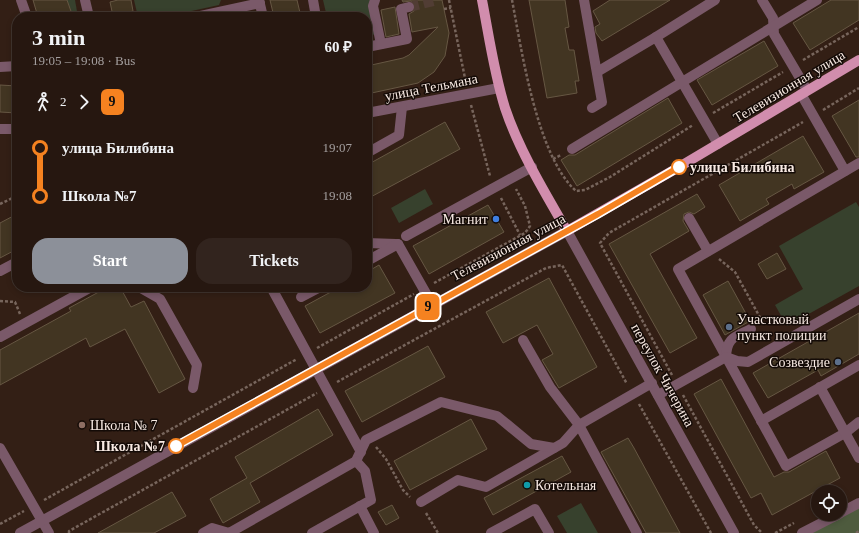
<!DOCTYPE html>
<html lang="en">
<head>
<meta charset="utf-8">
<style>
	:root { --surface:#261710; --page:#32241e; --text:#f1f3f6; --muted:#a49f9f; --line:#423630; --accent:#8c9099 }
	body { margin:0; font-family:"Times New Roman",serif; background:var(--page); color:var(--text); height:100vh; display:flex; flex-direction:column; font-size:15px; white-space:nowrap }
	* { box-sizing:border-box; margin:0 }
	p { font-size:13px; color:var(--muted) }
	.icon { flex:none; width:22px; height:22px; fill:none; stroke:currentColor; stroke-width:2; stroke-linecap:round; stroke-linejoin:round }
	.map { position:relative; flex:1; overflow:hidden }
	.details { position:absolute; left:12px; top:12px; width:360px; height:280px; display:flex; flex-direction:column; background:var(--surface); border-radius:16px; box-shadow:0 2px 6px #0003,0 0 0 1px var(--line) }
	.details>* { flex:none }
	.badge { padding:0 8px; border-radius:6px; font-size:14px; line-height:26px }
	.tools { position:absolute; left:811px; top:485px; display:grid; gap:8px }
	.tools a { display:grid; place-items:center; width:36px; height:36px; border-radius:50%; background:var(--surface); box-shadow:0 2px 6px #0003,0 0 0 1px var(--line); font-size:20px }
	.map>.badge { position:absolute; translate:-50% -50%; box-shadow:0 0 0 2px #fff }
	.legs { display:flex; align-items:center; gap:6px; height:44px; padding:0 20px; font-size:13px }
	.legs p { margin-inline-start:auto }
	.summary { display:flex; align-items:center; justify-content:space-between; height:68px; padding:0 20px }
	h1 { font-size:22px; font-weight:700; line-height:30px }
	.button { display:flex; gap:8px; margin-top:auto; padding:8px 20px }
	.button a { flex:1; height:46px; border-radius:16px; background:var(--accent); color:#fff; font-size:16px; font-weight:700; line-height:46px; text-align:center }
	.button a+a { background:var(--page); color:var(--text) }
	ul { padding:0 20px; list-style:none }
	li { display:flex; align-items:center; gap:14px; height:48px; font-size:15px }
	li i { display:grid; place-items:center; width:6px; height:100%; margin:0 5px; background:currentColor }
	li i::after { content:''; width:10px; height:10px; margin:-5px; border:3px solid; border-radius:50%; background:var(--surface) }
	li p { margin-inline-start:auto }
	li:first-child i { background:linear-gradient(#0000 50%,currentColor 0) }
	li:last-child i { background:linear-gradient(currentColor 50%,#0000 0) }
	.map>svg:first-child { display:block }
	.green { fill:#37412d }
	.forest { fill:#4e5b3e }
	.building { fill:#423522; stroke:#665743 }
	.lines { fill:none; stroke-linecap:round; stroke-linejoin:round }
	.minor-tunnel { stroke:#513d34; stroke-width:10; stroke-dasharray:10 5; stroke-linecap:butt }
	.path { stroke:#77655c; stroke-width:2.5; stroke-dasharray:3 2; stroke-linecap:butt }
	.minor { stroke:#7a5969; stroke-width:10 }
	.major { stroke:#d18dad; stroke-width:10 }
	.line-1-casing { stroke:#fff; stroke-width:9 }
	.line-1 { stroke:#f58220; stroke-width:6 }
	.stop-1-dot { fill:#fff; stroke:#f58220; stroke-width:2 }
	.shop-dot { fill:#3f7fe0; stroke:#140b07; stroke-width:1.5 }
	.service-dot { fill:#5c6f8a; stroke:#140b07; stroke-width:1.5 }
	.education-dot { fill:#8d6e63; stroke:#140b07; stroke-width:1.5 }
	.culture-dot { fill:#0f9aa8; stroke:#140b07; stroke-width:1.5 }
	.labels { text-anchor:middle; stroke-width:3; stroke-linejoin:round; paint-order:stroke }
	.street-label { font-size:14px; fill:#f8eae3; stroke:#140b07 }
	.stop-label { font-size:14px; font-weight:bold; fill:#f8eae3; stroke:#140b07; text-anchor:start }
	.poi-label { font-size:14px; fill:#f8eae3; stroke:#140b07; text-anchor:start }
</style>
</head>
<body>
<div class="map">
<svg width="859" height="533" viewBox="0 0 859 533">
	<rect width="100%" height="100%" fill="#331f15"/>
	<g class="green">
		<polygon points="67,0 75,0 78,17 73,17"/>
		<polygon points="134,0 221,0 219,5 164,17 138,17"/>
		<polygon points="323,0 375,0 382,33 367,36 367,17 327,17"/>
		<polygon points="425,189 433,204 399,223 391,208"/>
		<polygon points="856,202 859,207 859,286 787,326 775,305 803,289 779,246"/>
		<polygon points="581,503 598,533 567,533 557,516"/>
	</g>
	<polygon class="forest" points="859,504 859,533 803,533"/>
	<g class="building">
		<polygon points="33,0 67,0 73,17 38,17"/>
		<polygon points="118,0 131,0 133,11 113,16 110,2"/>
		<polygon points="270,0 297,0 301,17 274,17"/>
		<polygon points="402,0 442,0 449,33 445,56 434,72 418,83 367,94 367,66 403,58 409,55 438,27 412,32 409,14 414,11 415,5 411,1 403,2"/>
		<polygon points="529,0 565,0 569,27 565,28 569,50 574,50 579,81 575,81 577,93 547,98"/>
		<polygon points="610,0 670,0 602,41 596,33 595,27 600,24 593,11"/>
		<polygon points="831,0 859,0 859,20 810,50 793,23"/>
		<polygon points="395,7 399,34 386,37 381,10"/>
		<polygon points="764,41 778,66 712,105 697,80"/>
		<polygon points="0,85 17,86 17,113 0,112"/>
		<polygon points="668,98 682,123 577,186 561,160 569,155 575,155"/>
		<polygon points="859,100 859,157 856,157 832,116"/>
		<polygon points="445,122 460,149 367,199 367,165"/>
		<polygon points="803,136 824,172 794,189 792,184 766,199 769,204 740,221 719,185"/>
		<polygon points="697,194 705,207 694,214 689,212 684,214 683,221 689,231 650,254 697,338 670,353 609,244"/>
		<polygon points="488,205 504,232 429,274 413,246"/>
		<polygon points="17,214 17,249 0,258 0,223"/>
		<polygon points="777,253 786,269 767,279 758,264"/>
		<polygon points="379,265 395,293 320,333 305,306 340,287 367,287 367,272"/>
		<polygon points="549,278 597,367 559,388 542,360 553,354 537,325 503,343 486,312"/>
		<polygon points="728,281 750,321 725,335 703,295"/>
		<polygon points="108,287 120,287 131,307 144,301 185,379 159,393 125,329 90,347 86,338 0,385 0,350 71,311 69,308"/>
		<polygon points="859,313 859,354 821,376 818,370 768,398 753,373"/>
		<polygon points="428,346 445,377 362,422 345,391"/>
		<polygon points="721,379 774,477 784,472 789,472 826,451 840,478 772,515 761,493 751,498 694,394"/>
		<polygon points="318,409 333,435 250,483 260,502 223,523 210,499 247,478 235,457"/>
		<polygon points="471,419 487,449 410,490 394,461"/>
		<polygon points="628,438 634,448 680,533 646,533 601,452"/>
		<polygon points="562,456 571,472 493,515 484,498"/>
		<polygon points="172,492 186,516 154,533 98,533"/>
		<polygon points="392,505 399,518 386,525 378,512"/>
	</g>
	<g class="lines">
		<polyline class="minor-tunnel" points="409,7 438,0"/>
		<g class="path">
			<polyline points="449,0 466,83"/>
			<path d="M512,0C522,52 537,156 576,191L585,190L610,177L693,125"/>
			<polyline points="444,9 451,8"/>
			<polyline points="803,60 859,27"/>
			<polyline points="471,105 490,176"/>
			<polyline points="823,110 859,88"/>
			<polyline points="713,113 783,72"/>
			<polyline points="553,159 561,155"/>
			<polyline points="501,198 520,235"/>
			<polyline points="0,204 17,196"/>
			<polyline points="719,259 735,272 762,321"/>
			<polyline points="434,283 525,233 530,226 525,206 516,189"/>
			<polyline points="0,301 15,302 20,314"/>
			<polyline points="317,348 414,294"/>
			<polyline points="672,375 600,243 609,233 803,122"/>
			<polyline points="337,382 546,268 562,265 627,384"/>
			<polyline points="683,395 754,525 762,533"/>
			<polyline points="639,404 711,533"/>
			<polyline points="376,447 386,459 403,490 410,497"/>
			<polyline points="44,500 297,359"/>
			<polyline points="426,513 438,533"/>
			<polyline points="0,524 24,511"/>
			<polyline points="69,533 69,531 317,393"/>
			<polyline points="775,533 794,523"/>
			<polyline points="856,533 859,531"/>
		</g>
		<g class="minor">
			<polyline points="21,0 27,17"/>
			<polyline points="85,0 89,17"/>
			<polyline points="259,0 263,17"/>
			<polyline points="313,0 316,17"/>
			<polyline points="375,0 373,6 381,44"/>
			<polyline points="584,0 602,102 592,108"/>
			<polyline points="762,0 773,18 774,34 807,90"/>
			<polyline points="196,17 260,3"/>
			<polyline points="656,37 715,0"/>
			<polyline points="367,47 407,39 401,9 409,7"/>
			<polyline points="0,67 17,66"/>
			<polyline points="597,72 656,37 718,144"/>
			<polyline points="801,94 845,171"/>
			<polyline points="367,113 499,88"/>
			<polyline points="0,129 17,129"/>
			<polyline points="572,149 817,0"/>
			<polyline points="367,153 399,135 402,107"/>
			<polyline points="859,163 678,269 786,466 845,433 859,422"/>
			<polyline points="689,218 708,251"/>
			<polyline points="406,236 532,167"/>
			<polyline points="367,243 396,244"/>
			<polyline points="398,244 432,304"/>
			<polyline points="367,261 398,244"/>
			<polyline points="0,271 17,262"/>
			<polyline points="139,287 160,299 197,365 193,388"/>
			<polyline points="271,287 361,452"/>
			<polyline points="301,297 320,287"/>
			<polyline points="0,337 91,287"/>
			<path d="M726,357C727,337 735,337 751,329"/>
			<polyline points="820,387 859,458"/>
			<polyline points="658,395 726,357 737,361 748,362 859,299"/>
			<polyline points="761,421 859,365"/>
			<polyline points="0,448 49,533"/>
			<polyline points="421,502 458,480 486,487 563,443 579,425 550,387 523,340"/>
			<polyline points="360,506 374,533"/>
			<polyline points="840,513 859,503"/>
			<polyline points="20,533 567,231 734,533"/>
			<polyline points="203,533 212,528 229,533 356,461 366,440 441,402 497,416 531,444 554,448"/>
			<polyline points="312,533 371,500 365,471 356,461"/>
			<polyline points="491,533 535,509 549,533"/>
			<polyline points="637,533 579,425 652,383"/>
			<polyline points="802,533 839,514"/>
		</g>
		<path class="major" d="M482,0C489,36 494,73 505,108C519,150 545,193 567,231L679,167L859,60"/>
	</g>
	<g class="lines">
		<g class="line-1-casing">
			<polyline id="line-1" points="176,446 598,214 679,167"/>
		</g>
		<use href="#line-1" class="line-1"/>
	</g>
	<g class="stop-1-dot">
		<circle cx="679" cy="167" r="7"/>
		<circle cx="176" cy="446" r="7"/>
	</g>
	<circle class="shop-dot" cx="496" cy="219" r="4"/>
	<g class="service-dot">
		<circle cx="729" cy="327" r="4"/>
		<circle cx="838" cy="362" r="4"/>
	</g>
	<circle class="education-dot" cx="82" cy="425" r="4"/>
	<circle class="culture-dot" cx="527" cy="485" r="4"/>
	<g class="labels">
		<g class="street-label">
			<text transform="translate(789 86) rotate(-31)" y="5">Телевизионная улица</text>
			<text transform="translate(431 87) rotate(-11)" y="5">улица Тельмана</text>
			<text transform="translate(508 247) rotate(-28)" y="5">Телевизионная улица</text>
			<text transform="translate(663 375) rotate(61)" y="5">переулок Чичерина</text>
		</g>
		<g class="stop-label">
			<text x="690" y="172">улица Билибина</text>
			<text x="165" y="451" text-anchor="end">Школа №7</text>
		</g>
		<g class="poi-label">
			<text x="488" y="224" text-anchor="end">Магнит</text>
			<text x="737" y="324">Участковый<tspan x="737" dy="16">пункт полиции</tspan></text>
			<text x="830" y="367" text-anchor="end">Созвездие</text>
			<text x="90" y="430">Школа № 7</text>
			<text x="535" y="490">Котельная</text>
		</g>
	</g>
</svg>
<div class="tools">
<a><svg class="icon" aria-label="locate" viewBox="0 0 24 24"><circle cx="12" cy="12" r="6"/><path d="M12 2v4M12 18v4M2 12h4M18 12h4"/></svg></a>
</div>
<b class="badge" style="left:428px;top:307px;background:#f58220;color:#111">9</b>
<section class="details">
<div class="summary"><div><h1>3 min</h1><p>19:05 – 19:08 · Bus</p></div><b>60 ₽</b></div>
<div class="legs"><svg class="icon" aria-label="walk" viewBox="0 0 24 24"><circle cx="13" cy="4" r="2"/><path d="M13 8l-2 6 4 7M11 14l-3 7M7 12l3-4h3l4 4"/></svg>2<svg class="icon" aria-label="forward" viewBox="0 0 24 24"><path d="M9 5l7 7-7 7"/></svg><b class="badge" style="background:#f58220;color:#111">9</b></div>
<ul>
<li><i style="color:#f58220"></i><b>улица Билибина</b><p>19:07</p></li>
<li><i style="color:#f58220"></i><b>Школа №7</b><p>19:08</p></li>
</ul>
<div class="button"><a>Start</a><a>Tickets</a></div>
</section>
</div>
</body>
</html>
